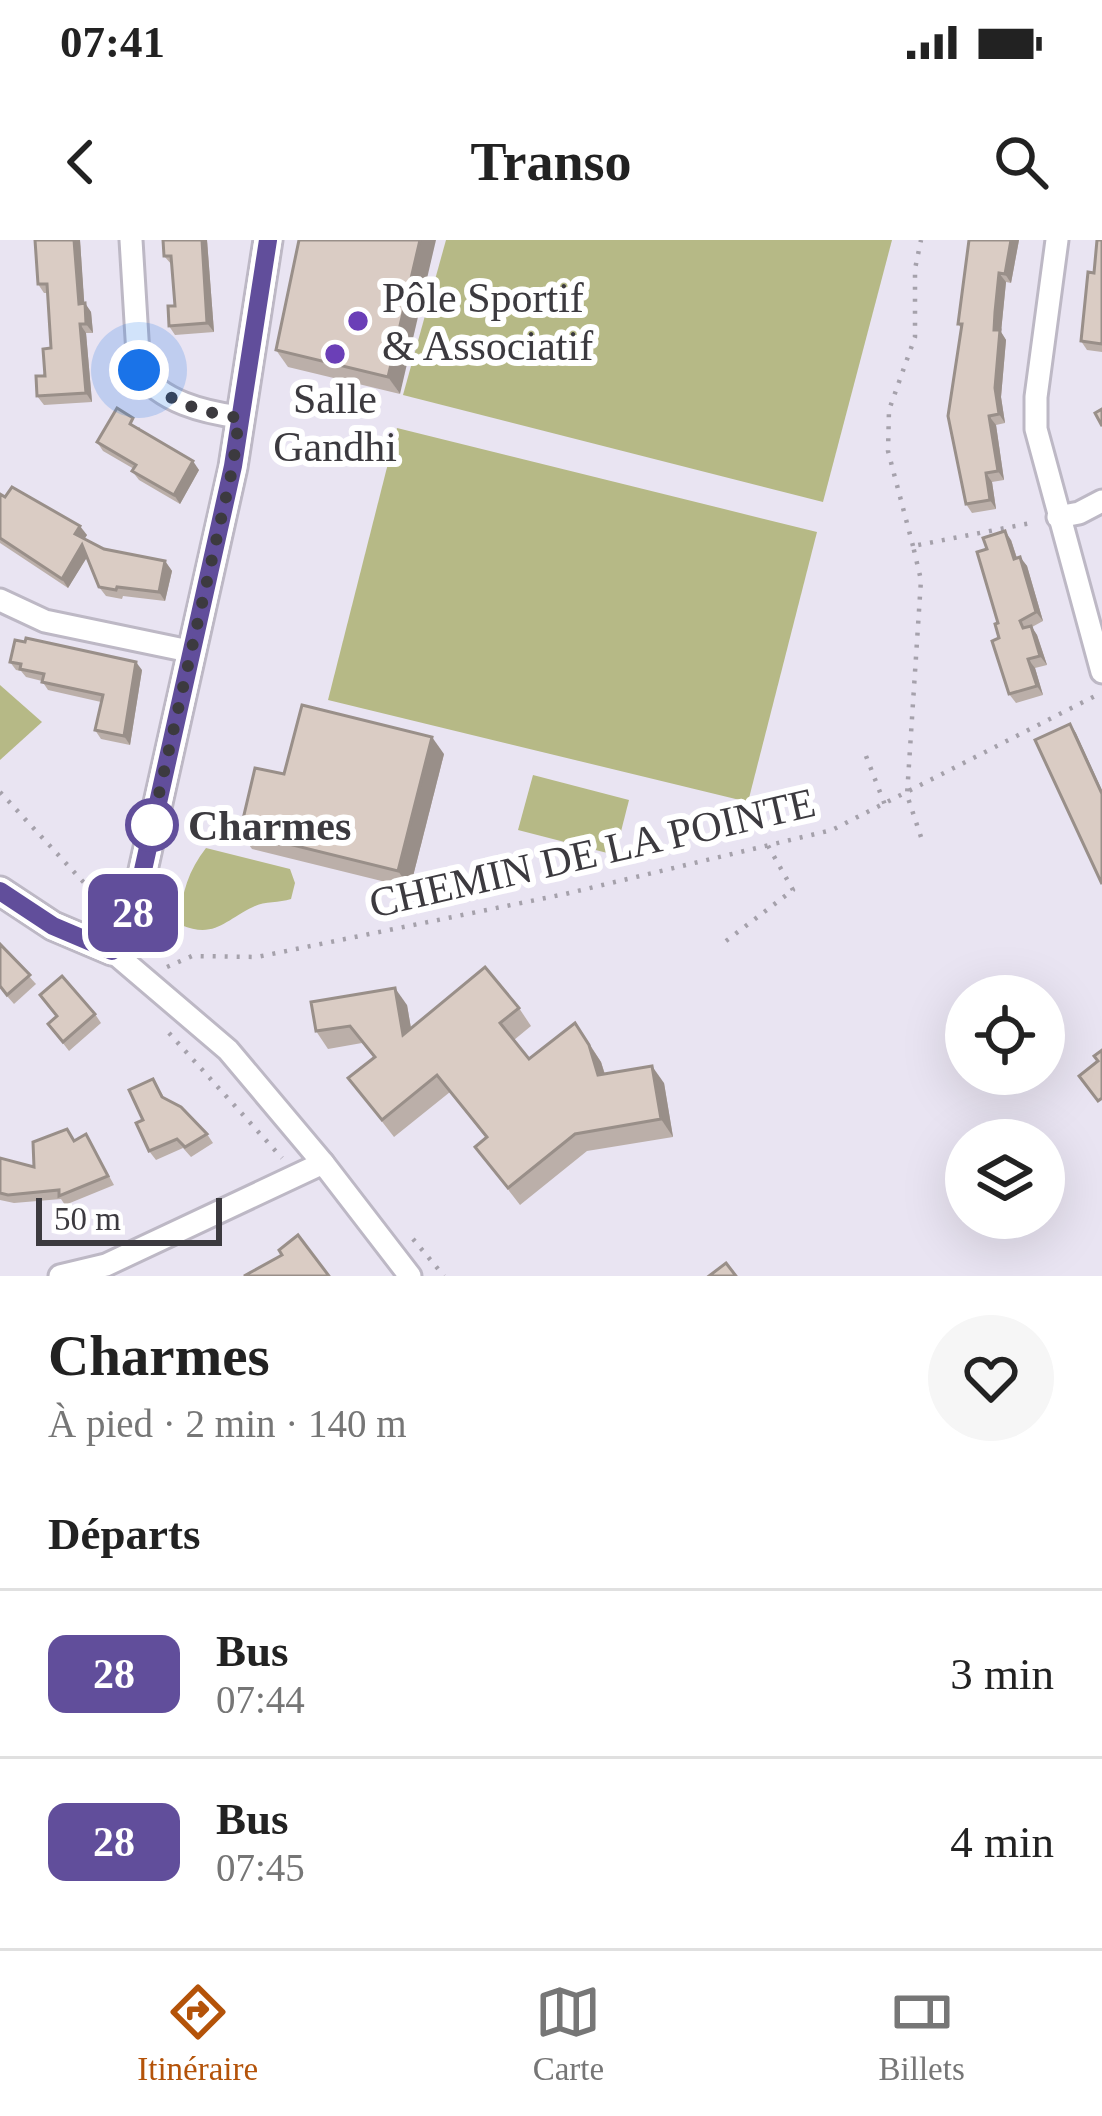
<!DOCTYPE html>
<html lang="fr">
<head>
<meta charset="utf-8">
<style>
	:root { --surface:#fff; --page:#f6f6f6; --text:#222; --muted:#767676; --line:#e0e0e0; --accent:#b45309 }
	body { margin:0; font-family:Georgia,serif; background:var(--page); color:var(--text); height:100vh; display:flex; flex-direction:column; font-size:45px; white-space:nowrap }
	* { box-sizing:border-box; margin:0 }
	p { font-size:39px; color:var(--muted) }
	.icon { flex:none; width:66px; height:66px; fill:none; stroke:currentColor; stroke-width:2; stroke-linecap:round; stroke-linejoin:round }
	.map { position:relative; height:1036px; overflow:hidden }
	.details { display:flex; flex-direction:column; background:var(--surface); flex:1 }
	.details>* { flex:none }
	.badge { padding:0 24px; border-radius:18px; font-size:42px; line-height:78px }
	.tools { position:absolute; left:945px; top:735px; display:grid; gap:24px }
	.tools a { display:grid; place-items:center; width:120px; height:120px; border-radius:50%; background:var(--surface); box-shadow:0 12px 48px #0002; font-size:60px }
	.scale { position:absolute; left:36px; bottom:30px; width:186px; box-sizing:border-box; padding-left:12px; border:6px solid #3c3a3f; border-top:0; font-size:33px; line-height:42px; white-space:nowrap; color:#3c3a3f; -webkit-text-stroke:9px #fff; paint-order:stroke }
	.you { position:absolute; width:60px; height:60px; margin:-30px; border:9px solid #fff; border-radius:50%; background:#1a73e8; box-shadow:0 0 0 18px #1a73e833 }
	.map>.badge { position:absolute; translate:-50% -50%; box-shadow:0 0 0 6px #fff }
	h2 { padding:0 48px; font-size:45px; line-height:108px }
	.round { display:grid; place-items:center; flex:none; width:126px; height:126px; border-radius:63px; background:var(--page) }
	.headline { display:flex; align-items:center; justify-content:space-between; height:204px; padding:0 48px }
	h1 { font-size:57px; font-weight:700; line-height:90px }
	ul { padding:0; list-style:none }
	li { display:flex; align-items:center; gap:36px; height:168px; padding:0 48px; border-top:3px solid var(--line) }
	li div { flex:1 }
	li b { display:block; font-size:45px }
	li em { font-style:normal }
	li .badge { min-width:132px; font-weight:700; text-align:center }
	.status { display:flex; justify-content:space-between; align-items:center; height:84px; padding:0 60px; background:var(--surface); direction:ltr }
	.status svg { height:33px; fill:currentColor }
	header { display:flex; justify-content:space-between; align-items:center; height:156px; padding:0 48px; background:var(--surface); font-size:54px; font-weight:700 }
	.dock { display:flex; justify-content:space-around; align-items:center; height:168px; border-top:3px solid var(--line); background:var(--surface); font-size:33px; color:var(--muted) }
	.dock a { display:grid; justify-items:center; gap:6px }
	.dock .on { color:var(--accent) }
	.map>svg:first-child { display:block }
	.green { fill:#b6b986 }
	.lines { fill:none; stroke-linecap:round; stroke-linejoin:round }
	.street-casing { stroke:#bdb8c5; stroke-width:27 }
	.secondary-casing { stroke:#bdb8c5; stroke-width:33 }
	.path { stroke:#a5a1ab; stroke-width:4.5; stroke-dasharray:3 9; stroke-linecap:butt }
	.street { stroke:#fff; stroke-width:21 }
	.secondary { stroke:#fff; stroke-width:27 }
	.wall { fill:#bbafa9 }
	.shaded-wall { fill:#998f89 }
	.building { fill:#daccc4; stroke:#998f89; stroke-width:3 }
	.line-casing { stroke:#fff; stroke-width:27 }
	.line { stroke:#614e9b; stroke-width:18 }
	.walk { stroke:#3c3a3f; stroke-width:12; stroke-dasharray:0 21.6 }
	.poi-dot { fill:#6b3fb7; stroke:#fff; stroke-width:4.5 }
	.stop-dot { fill:#fff; stroke:#614e9b; stroke-width:6 }
	.labels { text-anchor:middle; stroke-width:12; stroke-linejoin:round; paint-order:stroke }
	.poi-label { font-size:42px; fill:#3c3a3f; stroke:#fff; text-anchor:start }
	.stop-label { font-size:42px; font-weight:bold; fill:#3c3a3f; stroke:#fff; text-anchor:start }
	.street-label { font-size:42px; fill:#3c3a3f; stroke:#fff }
</style>
</head>
<body>
<div class="status"><b>07:41</b><svg viewBox="0 0 49 12"><path d="M0 12V9h3v3zM5 12V6h3v6zM10 12V3h3v9zM15 12V0h3v12zM26 1h20v11H26zM47 4h2v5h-2z"/></svg></div>
<header><svg class="icon" aria-label="back" viewBox="0 0 24 24"><path d="M15 5l-7 7 7 7"/></svg>Transo<svg class="icon" aria-label="search" viewBox="0 0 24 24"><circle cx="10" cy="10" r="6"/><path d="M15 15l6 6"/></svg></header>
<div class="map">
<svg width="1102" height="1036" viewBox="0 0 1102 1036">
	<rect width="100%" height="100%" fill="#e9e4f2"/>
	<g class="green">
		<polygon points="446,0 892,0 823,262 403,155"/>
		<polygon points="397,188 817,292 748,562 328,460"/>
		<polygon points="0,445 42,482 0,520"/>
		<polygon points="533,535 629,560 615,615 518,590"/>
		<path d="M206,608L290,629L295,643L291,659C279,663 264,661 253,667C225,680 215,699 181,685C180,656 188,631 206,608Z"/>
	</g>
	<g class="lines">
		<g class="street-casing">
			<g id="street">
				<path d="M131,0L139,131C162,162 203,172 239,177"/>
				<polyline points="1057,0 1036,157 1036,189 1102,432"/>
				<polyline points="1058,277 1079,273 1102,261"/>
				<polyline points="0,360 45,381 189,411"/>
				<polyline points="112,711 228,810 323,923 410,1036"/>
				<polyline points="60,1036 106,1025 323,923"/>
			</g>
		</g>
		<g class="secondary-casing">
			<polyline id="secondary" points="0,651 53,686 112,711 133,675 233,227 268,0"/>
		</g>
		<g class="path">
			<polyline points="913,306 888,211 889,170 915,97 915,29 921,0"/>
			<polyline points="866,516 885,565"/>
			<polyline points="0,552 100,660 111,665"/>
			<polyline points="921,597 907,555 921,340 913,306 1036,282"/>
			<polyline points="726,701 793,650 767,604"/>
			<polyline points="167,727 192,716 257,717 565,654 832,590 1097,455"/>
			<polyline points="169,793 282,918"/>
			<polyline points="413,999 444,1036"/>
		</g>
		<use href="#street" class="street"/>
		<use href="#secondary" class="secondary"/>
	</g>
	<g class="wall">
		<polygon points="80,0 84,63 91,72 93,93 86,93 92,162 44,165 37,156 51,108 48,53 44,53 38,44"/>
		<polygon points="163,0 207,0 214,92 175,95 169,86 175,66 172,25 164,16"/>
		<polygon points="299,0 400,154 288,127 276,110"/>
		<polygon points="969,0 1019,0 1011,43 1006,42 1001,92 1006,100 1001,157 1005,183 996,185 1004,240 992,242 996,269 972,273 966,264 961,88 958,84"/>
		<polygon points="1102,0 1102,112 1087,110 1081,101"/>
		<polygon points="140,187 139,189 199,230 180,264 139,240 132,231 134,229 103,211 97,202"/>
		<polygon points="0,254 87,295 84,299 104,309 165,321 172,331 165,361 123,356 122,359 106,356 99,347 87,317 68,348 0,303"/>
		<polygon points="1011,300 1017,318 1020,317 1027,326 1043,381 1032,387 1037,395 1047,425 1035,428 1043,455 1016,463 1009,454 998,383"/>
		<polygon points="10,422 142,430 130,505 101,499 95,490 101,462 48,450 42,441 26,437 21,431 16,430"/>
		<polygon points="444,514 410,648 252,609 240,592"/>
		<polygon points="0,704 36,744 14,764 0,748"/>
		<polygon points="40,755 95,774 101,783 69,811 48,784 56,776"/>
		<polygon points="407,765 411,788 519,768 531,786 514,800 529,819 587,800 601,822 605,834 664,843 673,897 587,911 520,965 475,907 486,898 450,852 394,897 348,838 374,818 362,803 328,809 316,791"/>
		<polygon points="153,839 165,859 207,894 213,903 191,917 183,908 156,920 149,911 143,880"/>
		<polygon points="86,894 114,945 65,965 61,959 14,963 0,960 0,918 34,927"/>
	</g>
	<g class="shaded-wall">
		<polygon points="74,0 80,0 85,73 79,64"/>
		<polygon points="202,0 207,0 214,92 207,83"/>
		<polygon points="420,0 436,0 400,154 388,137"/>
		<polygon points="1011,0 1019,0 1011,43 1005,34"/>
		<polygon points="999,33 1006,42 1001,92 1006,100 1001,157 1005,183 999,174 995,148 994,90"/>
		<polygon points="85,63 91,72 93,93 86,84"/>
		<polygon points="80,84 86,93 92,162 86,153"/>
		<polygon points="989,176 996,185 1004,240 998,231"/>
		<polygon points="193,221 199,230 180,264 174,255"/>
		<polygon points="986,233 992,242 996,269 990,260"/>
		<polygon points="80,286 87,295 82,303 75,294"/>
		<polygon points="1005,291 1011,300 1020,328 1014,319"/>
		<polygon points="82,305 89,314 68,348 62,339"/>
		<polygon points="1020,317 1027,326 1043,381 1036,372"/>
		<polygon points="165,321 172,331 165,361 159,352"/>
		<polygon points="1031,386 1037,395 1047,425 1040,416"/>
		<polygon points="1028,419 1035,428 1043,455 1037,446"/>
		<polygon points="136,422 142,430 130,505 124,496"/>
		<polygon points="1070,484 1076,493 1102,550 1102,554"/>
		<polygon points="432,497 444,514 410,648 398,631"/>
		<polygon points="395,748 407,765 415,812 403,795"/>
		<polygon points="575,783 601,822 610,852 598,835"/>
		<polygon points="652,826 664,843 673,897 661,879"/>
	</g>
	<g class="building">
		<polygon points="35,0 74,0 79,64 85,63 86,84 80,84 86,153 37,156 36,136 45,136 43,109 51,108 47,44 38,44"/>
		<polygon points="163,0 202,0 207,83 169,86 168,66 175,66 171,16 164,16"/>
		<polygon points="299,0 420,0 388,137 276,110"/>
		<polygon points="969,0 1011,0 1005,34 999,33 995,72 994,90 1000,90 995,148 999,174 989,176 998,231 986,233 990,260 966,264 948,176 962,84 958,84"/>
		<polygon points="1097,0 1102,0 1102,104 1081,101 1088,32 1094,33"/>
		<polygon points="117,168 133,178 130,184 193,221 174,255 132,231 136,225 97,202"/>
		<polygon points="1102,169 1102,186 1095,173"/>
		<polygon points="12,247 80,286 75,294 104,309 165,321 159,352 117,347 116,350 99,347 82,305 62,339 0,298 0,254 5,257"/>
		<polygon points="1005,291 1014,319 1020,317 1036,372 1020,381 1023,388 1031,386 1040,416 1028,419 1037,446 1009,454 992,401 999,398 995,384 998,383 977,312 987,309 983,298"/>
		<polygon points="26,398 136,422 124,496 95,490 103,455 42,442 44,434 20,429 21,424 10,422 15,400 25,402"/>
		<polygon points="302,465 432,497 398,631 240,592 255,528 284,534"/>
		<polygon points="1070,484 1102,554 1102,644 1035,500"/>
		<polygon points="0,704 30,735 7,755 0,746"/>
		<polygon points="485,727 519,768 500,783 529,819 575,783 589,805 598,835 652,826 661,879 575,894 508,948 475,907 487,897 437,835 382,880 348,838 375,817 350,786 316,791 311,762 395,748 403,795"/>
		<polygon points="62,736 95,774 63,802 48,784 57,776 40,755"/>
		<polygon points="1102,810 1102,858 1098,861 1079,836 1098,821 1094,816"/>
		<polygon points="153,839 162,857 181,867 207,894 185,907 177,899 149,911 136,883 143,880 129,850"/>
		<polygon points="67,889 74,901 86,894 108,936 59,956 59,950 8,955 0,953 0,918 34,927 33,902"/>
		<polygon points="298,995 329,1036 244,1036 282,1015 279,1010"/>
		<polygon points="726,1023 736,1036 709,1036"/>
	</g>
	<g class="lines">
		<g class="line-casing">
			<polyline id="line" points="0,651 53,686 112,711 133,675 233,226 268,0"/>
		</g>
		<use href="#line" class="line"/>
		<path class="walk" d="M139,130C162,162 203,172 239,178L233,226L152,585"/>
	</g>
	<g class="poi-dot">
		<circle cx="358" cy="81" r="12"/>
		<circle cx="335" cy="114" r="12"/>
	</g>
	<circle class="stop-dot" cx="152" cy="585" r="24"/>
	<g class="labels">
		<g class="poi-label">
			<text x="382" y="72">Pôle Sportif<tspan x="382" dy="48">&amp; Associatif</tspan></text>
			<text x="335" y="173" text-anchor="middle">Salle<tspan x="335" dy="48">Gandhi</tspan></text>
		</g>
		<g class="stop-label">
			<text x="188" y="600">Charmes</text>
		</g>
		<g class="street-label">
			<text transform="translate(592 612) rotate(-13)" y="15">CHEMIN DE LA POINTE</text>
		</g>
	</g>
</svg>
<div class="tools">
<a><svg class="icon" aria-label="locate" viewBox="0 0 24 24"><circle cx="12" cy="12" r="6"/><path d="M12 2v4M12 18v4M2 12h4M18 12h4"/></svg></a>
<a><svg class="icon" aria-label="layers" viewBox="0 0 24 24"><path d="M12 4l9 5-9 5-9-5zM3 14l9 5 9-5"/></svg></a>
</div>
<div class="scale">50 m</div>
<div class="you" style="left:139px;top:130px"></div>
<b class="badge" style="left:133px;top:673px;background:#614e9b;color:#fff">28</b>
</div>
<section class="details">
<div class="headline"><div><h1>Charmes</h1><p>À pied · 2 min · 140 m</p></div><a class="round"><svg class="icon" aria-label="heart" viewBox="0 0 24 24"><path d="M12 20l-8-8c-3-5 5-10 8-4 3-6 11-1 8 4z"/></svg></a></div>
<h2>Départs</h2>
<ul>
<li><span class="badge" style="background:#614e9b;color:#fff">28</span><div><b>Bus</b><p>07:44</p></div><em>3 min</em></li>
<li><span class="badge" style="background:#614e9b;color:#fff">28</span><div><b>Bus</b><p>07:45</p></div><em>4 min</em></li>
</ul>
</section>
<nav class="dock">
<a class="on"><svg class="icon" aria-label="directions" viewBox="0 0 24 24"><path d="M12 3l9 9-9 9-9-9zM9 14v-3h6M13 9l2 2-2 2"/></svg>Itinéraire</a>
<a><svg class="icon" aria-label="map" viewBox="0 0 24 24"><path d="M3 6l6-2 6 2 6-2v14l-6 2-6-2-6 2zM9 4v14M15 6v14"/></svg>Carte</a>
<a><svg class="icon" aria-label="tickets" viewBox="0 0 24 24"><path d="M3 7h18v10H3zM15 7v10"/></svg>Billets</a>
</nav>
</body>
</html>
